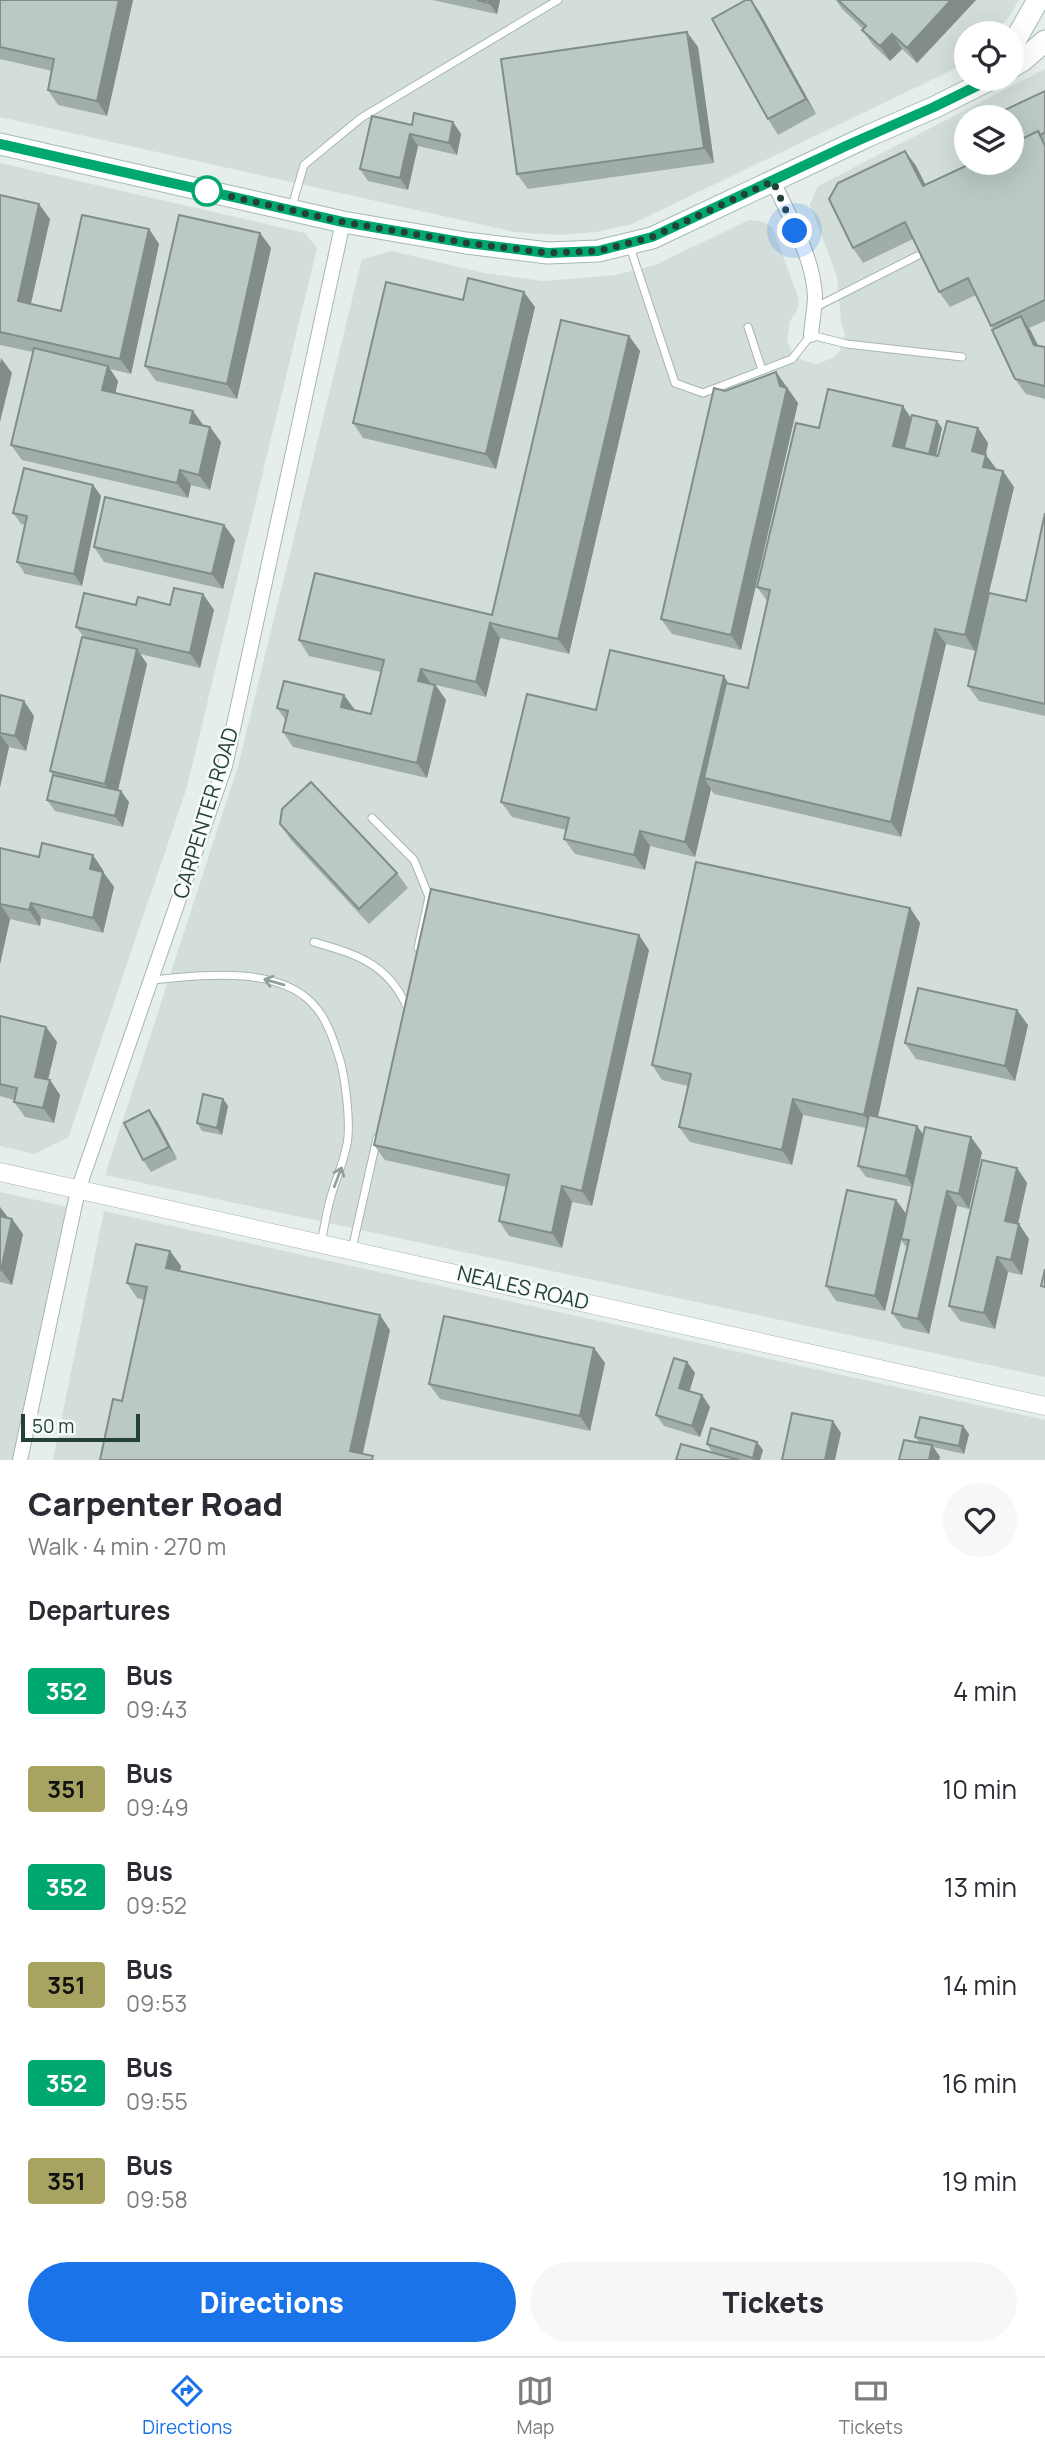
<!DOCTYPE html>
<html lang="en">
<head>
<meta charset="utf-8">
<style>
	:root { --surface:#fff; --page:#f7f7f7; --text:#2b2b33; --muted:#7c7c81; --line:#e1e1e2; --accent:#1a73e8 }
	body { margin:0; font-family:Manrope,sans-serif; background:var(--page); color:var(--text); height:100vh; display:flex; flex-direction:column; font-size:26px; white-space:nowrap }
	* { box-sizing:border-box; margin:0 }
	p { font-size:23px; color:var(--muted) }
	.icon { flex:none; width:38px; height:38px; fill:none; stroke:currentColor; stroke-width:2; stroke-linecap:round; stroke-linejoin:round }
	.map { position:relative; height:1460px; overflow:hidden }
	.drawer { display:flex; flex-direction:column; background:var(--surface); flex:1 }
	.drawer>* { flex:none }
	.badge { padding:0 14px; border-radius:5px; font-size:24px; line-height:46px }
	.buttons { position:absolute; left:954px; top:21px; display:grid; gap:14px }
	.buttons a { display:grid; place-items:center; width:70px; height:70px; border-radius:50%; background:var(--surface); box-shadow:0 7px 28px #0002; font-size:35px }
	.scale { position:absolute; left:21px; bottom:18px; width:119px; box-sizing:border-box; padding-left:7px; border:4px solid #24403a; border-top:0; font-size:19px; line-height:24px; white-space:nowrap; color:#24403a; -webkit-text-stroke:5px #f6faf8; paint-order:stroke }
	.you { position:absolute; width:35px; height:35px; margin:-18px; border:5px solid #fff; border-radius:50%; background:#1a73e8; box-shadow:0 0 0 10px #1a73e833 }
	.map>.badge { position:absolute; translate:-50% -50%; box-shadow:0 0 0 4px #fff }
	h2 { padding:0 28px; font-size:26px; line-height:63px }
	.round { display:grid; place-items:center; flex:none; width:74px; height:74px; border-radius:37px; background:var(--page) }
	.headline { display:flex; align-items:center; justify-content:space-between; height:119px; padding:0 28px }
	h1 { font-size:33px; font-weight:800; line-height:52px }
	.action { display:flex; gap:14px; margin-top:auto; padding:14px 28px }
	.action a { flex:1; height:80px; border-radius:42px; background:var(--accent); color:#fff; font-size:28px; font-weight:800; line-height:80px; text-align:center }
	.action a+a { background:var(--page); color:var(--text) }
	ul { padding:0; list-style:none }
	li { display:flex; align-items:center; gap:21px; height:98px; padding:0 28px }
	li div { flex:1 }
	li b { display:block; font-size:26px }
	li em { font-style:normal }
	li .badge { min-width:77px; font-weight:700; text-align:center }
	.dock { display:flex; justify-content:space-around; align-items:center; height:98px; border-top:2px solid var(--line); background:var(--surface); font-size:19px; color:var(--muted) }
	.dock a { display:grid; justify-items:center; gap:4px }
	.dock .on { color:var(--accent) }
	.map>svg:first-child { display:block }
	.built { fill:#d3deda; fill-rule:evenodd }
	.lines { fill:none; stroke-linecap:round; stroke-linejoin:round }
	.service-casing { stroke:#a7b6b2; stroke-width:9 }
	.minor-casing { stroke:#a7b6b2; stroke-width:16 }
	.tertiary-casing { stroke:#a7b6b2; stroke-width:19 }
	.secondary-casing { stroke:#a4bab3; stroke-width:23 }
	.service { stroke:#fff; stroke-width:7 }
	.minor { stroke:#fff; stroke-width:14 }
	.tertiary { stroke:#fff; stroke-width:18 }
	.secondary { stroke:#fff; stroke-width:21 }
	.wall { fill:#a0ada9 }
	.shaded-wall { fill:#828d89 }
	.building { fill:#bac9c4; stroke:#828d89; stroke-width:2 }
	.oneway { stroke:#92a09c }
	.line-casing { stroke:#fff; stroke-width:16 }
	.line { stroke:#00a76e; stroke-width:10 }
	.walk { stroke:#24403a; stroke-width:7; stroke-dasharray:0 12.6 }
	.stop-dot { fill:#fff; stroke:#00a76e; stroke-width:3.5 }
	.labels { text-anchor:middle; stroke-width:5; stroke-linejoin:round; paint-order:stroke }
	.street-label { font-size:21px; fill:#24403a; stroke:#f6faf8 }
</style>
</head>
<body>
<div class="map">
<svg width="1045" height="1460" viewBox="0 0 1045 1460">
	<rect width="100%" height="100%" fill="#e5eeeb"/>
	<g class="built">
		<polygon points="0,0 1019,0 1011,14 995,33 966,33 966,62 948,72 632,224 596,232 559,235 514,232 0,117"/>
		<path d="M1045,69V1377L105,1175L238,766L362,259L392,251L484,273L543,281L616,275L655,265L749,220L764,222L772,227L799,299L798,309L790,321L787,340L793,354L804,361L816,364L833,358L839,352L845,334L841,321L837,277L810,204L818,186ZM966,117H1012V163H966Z"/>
		<polygon points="0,163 305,233 317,248 187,787 68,1138 34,1154 0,1146"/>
		<polygon points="0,1192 73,1208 19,1460 0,1460"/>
		<polygon points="104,1211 1045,1420 1045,1460 53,1460"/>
	</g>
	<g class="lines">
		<g class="service-casing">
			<g id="service">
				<polyline points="292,206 304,165 361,118 558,0"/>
				<polyline points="630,247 675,383 703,393 792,359 811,335 847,344 962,357"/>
				<polyline points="814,308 917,256"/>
				<polyline points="748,327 762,370"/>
				<polyline points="372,818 414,860 429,897 418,948"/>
				<path d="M314,942C355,954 387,963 406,1005"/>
				<path d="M152,980C202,975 284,964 318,1010C328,1023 333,1039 338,1054C345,1073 351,1123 347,1144C344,1160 338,1174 333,1190C327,1207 325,1225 321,1242"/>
				<polyline points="352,1249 377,1138"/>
			</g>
		</g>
		<g class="minor-casing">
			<g id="minor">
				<path d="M773,181C789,217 813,256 815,296C815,308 812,322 811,335"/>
				<polyline points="20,1460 78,1190 225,766 343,222"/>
			</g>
		</g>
		<g class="tertiary-casing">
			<polyline id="tertiary" points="0,1172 1045,1406"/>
		</g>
		<g class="secondary-casing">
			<g id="secondary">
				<polyline points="1012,46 1038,0"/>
				<polyline points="1012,67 1022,61 1045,41"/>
				<polyline points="0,144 343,222 466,243 548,253 598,251 652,238 868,136 935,107 991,79"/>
			</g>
		</g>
		<use href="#service" class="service"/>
		<use href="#minor" class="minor"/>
		<use href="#tertiary" class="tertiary"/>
		<use href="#secondary" class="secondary"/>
	</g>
	<g class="wall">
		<polygon points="0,0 133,0 107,116 58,105 48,90 52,71 0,59"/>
		<polygon points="432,0 500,0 497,14"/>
		<polygon points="751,0 760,13 816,114 778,135 768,119"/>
		<polygon points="836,0 976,0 917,63 902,49 890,61 873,45 862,30 863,29 842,9"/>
		<polygon points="698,47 714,163 528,189 517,174"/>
		<polygon points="1045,91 1045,321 1029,328 1038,346 1045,347 1045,399 1026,394 1015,379 993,329 976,295 950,307 939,292 913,239 863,263 853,248 905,151 916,166 925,185 1012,163"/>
		<polygon points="453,122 461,134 457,155 418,146 408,190 368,181 360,169 412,125"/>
		<polygon points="0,195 50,219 31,304 61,311 149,229 159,244 131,374 110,369 118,381 115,393 210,427 221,442 210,490 191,485 188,498 22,460 11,445 33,352 0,345"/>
		<polygon points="260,233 271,248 237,399 156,381 145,366"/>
		<polygon points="463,300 535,307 496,469 363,438 353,423"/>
		<polygon points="629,336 640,351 569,654 500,638 486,697 436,685 446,700 427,778 293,747 283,732 286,721 277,708 355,710 371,714 381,672 309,656 299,640 492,615"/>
		<polygon points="776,372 798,403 741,650 672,634 661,619 725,391"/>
		<polygon points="903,406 911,419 942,428 936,456 938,456 978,428 988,443 986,455 997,470 1014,487 989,593 1026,601 1045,513 1045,716 979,701 968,686 985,610 975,651 946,644 901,837 714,794 711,789 695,857 650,846 645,870 575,854 564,839 566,830 512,817 501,802 596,710 728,683 748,688 768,602 757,587 819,428"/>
		<polygon points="93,485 101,496 82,586 25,574 17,562 25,525 21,524 13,513"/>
		<polygon points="224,525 235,540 223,589 104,562 94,547"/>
		<polygon points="203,594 214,610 200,668 140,654 147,664 118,790 129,802 123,827 55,811 47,800 53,775 50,771 84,637 76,627 136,605 170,605"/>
		<polygon points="0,695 34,716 26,751 9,747 0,787"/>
		<polygon points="280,824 397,873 408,888 369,924 291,840"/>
		<polygon points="0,848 103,870 103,872 114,887 103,933 41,918 40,926 10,919 0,964"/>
		<polygon points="910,908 920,923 878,1117 917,1126 924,1135 982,1152 969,1209 957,1206 929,1334 903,1328 892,1313 907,1248 901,1240 885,1311 836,1301 826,1286 896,1200 906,1214 912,1187 866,1177 858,1166 866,1128 803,1115 792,1165 690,1142 679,1127 688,1086 662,1080 652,1065"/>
		<polygon points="649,950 592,1206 572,1202 562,1248 509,1236 499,1221 506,1187 385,1160 374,1145"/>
		<polygon points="0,1016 46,1027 57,1042 48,1080 50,1080 60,1095 54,1123 25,1117 14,1102 14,1100 0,1096"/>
		<polygon points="1028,1025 1015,1081 916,1059 905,1043"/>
		<polygon points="223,1099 228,1106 222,1135 202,1131 197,1123"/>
		<polygon points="149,1110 157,1121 177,1159 151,1172 143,1160"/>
		<polygon points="1017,1168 1027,1183 1018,1224 1029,1239 1022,1275 1008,1272 995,1329 960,1321 949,1306"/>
		<polygon points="0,1207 8,1218 12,1219 23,1234 12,1285 0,1282"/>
		<polygon points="170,1251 181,1266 180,1271 390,1330 363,1454 122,1401 144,1300 137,1298 127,1283"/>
		<polygon points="594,1348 605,1363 590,1431 440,1399 429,1384"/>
		<polygon points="687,1362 695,1373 689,1391 702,1395 710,1407 700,1437 664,1426 656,1415"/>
		<polygon points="969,1434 964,1454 933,1447 940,1457 939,1460 899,1460 920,1443 915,1437"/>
		<polygon points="707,1444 763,1450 760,1460 740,1460 712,1452"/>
	</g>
	<g class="shaded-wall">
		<polygon points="119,0 133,0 107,116 97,101"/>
		<polygon points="490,0 500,0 497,14 489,3"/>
		<polygon points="751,0 760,13 816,114 806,99"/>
		<polygon points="951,0 976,0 917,63 907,48"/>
		<polygon points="687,32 698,47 714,163 704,148"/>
		<polygon points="892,34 902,49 890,61 880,46"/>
		<polygon points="453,122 461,134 457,155 449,143"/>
		<polygon points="410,134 418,146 408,190 400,178"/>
		<polygon points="905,151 916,166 934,201 923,186"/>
		<polygon points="39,204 50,219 28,316 18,301"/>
		<polygon points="149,229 159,244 131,374 120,359"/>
		<polygon points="260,233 271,248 237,399 227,384"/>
		<polygon points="524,292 535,307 496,469 486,454"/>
		<polygon points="1021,316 1031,331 1045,360 1034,345"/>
		<polygon points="629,336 640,351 569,654 558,639"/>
		<polygon points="1,358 12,373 0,422 0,364"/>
		<polygon points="108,366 118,381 113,405 102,390"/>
		<polygon points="776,372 798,403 741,650 731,635 780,386"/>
		<polygon points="903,406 913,421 906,451 893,446"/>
		<polygon points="193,411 204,426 190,423"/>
		<polygon points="937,421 942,428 934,464 929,456"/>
		<polygon points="210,427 221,442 210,490 199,475"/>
		<polygon points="978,428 988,443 983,467 972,451"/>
		<polygon points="986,455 997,470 983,467"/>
		<polygon points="180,470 191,485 188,498 177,483"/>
		<polygon points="1003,471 1014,487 975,651 965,635"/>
		<polygon points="93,485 101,496 82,586 74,574"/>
		<polygon points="224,525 235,540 223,589 212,574"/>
		<polygon points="203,594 214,610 200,668 190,653"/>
		<polygon points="490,623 500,638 486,697 476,682"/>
		<polygon points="935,629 946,644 901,837 891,822"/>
		<polygon points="137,649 147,664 116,799 105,784"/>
		<polygon points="421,669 431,684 418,681"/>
		<polygon points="724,676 734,692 704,778 711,789 695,857 685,842"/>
		<polygon points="435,685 446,700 427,778 417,763"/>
		<polygon points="344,695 355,710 341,707"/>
		<polygon points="24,701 34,716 26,751 15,736"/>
		<polygon points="0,734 9,747 0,787"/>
		<polygon points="121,791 129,802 123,827 115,816"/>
		<polygon points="640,831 650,846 645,870 634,855"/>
		<polygon points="93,855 103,870 100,884 90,869"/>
		<polygon points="103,872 114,887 103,933 93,918"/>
		<polygon points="31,903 41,918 40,926 29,910"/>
		<polygon points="0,904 10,919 0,964"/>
		<polygon points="910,908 920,923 875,1130 864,1115"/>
		<polygon points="639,935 649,950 592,1206 582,1191"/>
		<polygon points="1017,1010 1028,1025 1015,1081 1005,1066"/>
		<polygon points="46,1027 57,1042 45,1092 35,1077"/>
		<polygon points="50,1080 60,1095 54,1123 43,1108"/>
		<polygon points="223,1099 228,1106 222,1135 217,1128"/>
		<polygon points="793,1099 803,1115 792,1165 782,1150"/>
		<polygon points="149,1110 157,1121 177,1159 169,1147"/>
		<polygon points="917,1126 925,1137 914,1188 906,1176"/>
		<polygon points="971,1137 982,1152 969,1209 959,1194"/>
		<polygon points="1017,1168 1027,1183 1015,1237 1005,1221"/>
		<polygon points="562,1186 572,1202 562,1248 552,1233"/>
		<polygon points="947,1191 957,1206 929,1334 918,1319"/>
		<polygon points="896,1200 907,1215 885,1311 875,1296"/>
		<polygon points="0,1207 9,1219 0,1221"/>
		<polygon points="12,1219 23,1234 12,1285 1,1270"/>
		<polygon points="1019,1224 1029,1239 1022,1275 1011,1260"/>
		<polygon points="170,1251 181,1266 177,1283 166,1268"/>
		<polygon points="997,1257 1008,1272 995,1329 984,1313"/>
		<polygon points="380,1315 390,1330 361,1460 350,1451"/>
		<polygon points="594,1348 605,1363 590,1431 580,1416"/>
		<polygon points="687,1362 695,1373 687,1400 679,1388"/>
		<polygon points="702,1395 710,1407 700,1437 692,1426"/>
		<polygon points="833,1421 841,1433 835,1460 825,1460"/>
		<polygon points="963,1426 969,1434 964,1454 959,1446"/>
		<polygon points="757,1442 763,1450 760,1460 754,1460 753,1458"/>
		<polygon points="932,1445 940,1457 939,1460 929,1460"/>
	</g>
	<g class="building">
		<polygon points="0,0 119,0 97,101 48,90 54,59 0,47"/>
		<polygon points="477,0 490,0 489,3"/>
		<polygon points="746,0 751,0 806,99 768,119 712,19"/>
		<polygon points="838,0 951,0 907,48 892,34 880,46 862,30 866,26"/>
		<polygon points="687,32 704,148 517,174 501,59"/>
		<polygon points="1045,91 1045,132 1040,135 1038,131 1012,144 1012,117 990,117"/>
		<polygon points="414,113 453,122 449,143 410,134 400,178 360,169 372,116 412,125"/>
		<polygon points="1038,131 1045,146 1045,300 991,326 968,278 939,292 905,222 853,248 829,199 838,183 905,151 923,186 972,163 1012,163 1012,144"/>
		<polygon points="0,195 39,204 18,301 61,311 82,215 149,229 120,359 0,332"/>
		<polygon points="179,215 260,233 227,384 145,366"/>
		<polygon points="468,278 524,292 486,454 353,423 386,282 463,300"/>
		<polygon points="1021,316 1034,345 1045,347 1045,386 1015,379 992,330"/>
		<polygon points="561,320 629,336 558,639 490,623 476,682 421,669 418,681 435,685 417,763 283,732 288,711 277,708 284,681 344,695 341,707 371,714 384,660 299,640 315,573 492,615"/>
		<polygon points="34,348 108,366 102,390 193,411 190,423 210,427 199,475 180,470 177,483 11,445"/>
		<polygon points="776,372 780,386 787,388 731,635 661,619 714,388 725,391"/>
		<polygon points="828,389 903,406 893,446 938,456 947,421 978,428 972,451 986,455 983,467 1003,471 965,635 935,629 891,822 704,778 726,683 748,688 770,590 757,587 796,423 819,428"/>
		<polygon points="912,415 937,421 929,454 904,448"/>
		<polygon points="24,468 93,485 74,574 17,562 27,516 13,513"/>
		<polygon points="105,497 224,525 212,574 94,547"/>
		<polygon points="1045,513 1045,704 968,686 989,593 1026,601"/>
		<polygon points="174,588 203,594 190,653 76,627 84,593 136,605 138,597 170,605"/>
		<polygon points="82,637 137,649 105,784 50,771"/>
		<polygon points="610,650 724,676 685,842 640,831 634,855 564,839 569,818 501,802 527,694 596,710"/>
		<polygon points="0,695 24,701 15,736 0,733"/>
		<polygon points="53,775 121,791 115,816 47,800"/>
		<polygon points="311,782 397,873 359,909 280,824 282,809"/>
		<polygon points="42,843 93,855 90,869 103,872 93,918 31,903 29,910 0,904 0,848 39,857"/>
		<polygon points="696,862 910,908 864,1115 793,1099 782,1150 679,1127 691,1074 652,1065"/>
		<polygon points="431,889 639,935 582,1191 562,1186 552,1233 499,1221 509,1175 374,1145"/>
		<polygon points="918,988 1017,1010 1005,1066 905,1043"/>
		<polygon points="0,1016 46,1027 35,1077 50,1080 43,1108 14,1102 17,1088 0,1084"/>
		<polygon points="203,1094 223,1099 217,1128 197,1123"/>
		<polygon points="149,1110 169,1147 143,1160 124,1123"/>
		<polygon points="869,1115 917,1126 906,1176 858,1166"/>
		<polygon points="925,1127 971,1137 959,1194 947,1191 918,1319 892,1313 909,1240 901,1239"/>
		<polygon points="982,1160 1017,1168 1005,1221 1019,1224 1011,1260 997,1257 984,1313 949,1306"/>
		<polygon points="847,1190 896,1200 875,1296 826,1286"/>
		<polygon points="0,1216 12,1219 1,1270 0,1269"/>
		<polygon points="136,1244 170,1251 166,1268 380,1315 350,1451 373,1456 372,1460 100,1460 113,1399 122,1401 147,1287 127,1283"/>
		<polygon points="1045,1269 1045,1287 1041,1286"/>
		<polygon points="444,1316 594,1348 580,1416 429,1384"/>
		<polygon points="674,1358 687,1362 679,1388 702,1395 692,1426 656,1415"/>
		<polygon points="792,1413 833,1421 825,1460 782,1460"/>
		<polygon points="920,1417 963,1426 959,1446 915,1437"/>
		<polygon points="711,1428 757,1442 753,1458 707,1444"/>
		<polygon points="904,1440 932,1445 929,1460 899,1460"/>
		<polygon points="681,1444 739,1460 676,1460"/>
	</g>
	<defs><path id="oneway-shaft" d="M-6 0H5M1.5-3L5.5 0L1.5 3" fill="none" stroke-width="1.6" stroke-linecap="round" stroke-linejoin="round" transform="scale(1.75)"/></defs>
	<g class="oneway">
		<use href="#oneway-shaft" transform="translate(274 982) rotate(-164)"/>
		<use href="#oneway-shaft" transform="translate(338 1177) rotate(-69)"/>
	</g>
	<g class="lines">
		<g class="line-casing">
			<polyline id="line" points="0,144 343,222 467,243 548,253 598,251 652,237 848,145 934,107 991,79"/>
		</g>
		<use href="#line" class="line"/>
		<polyline class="walk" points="207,191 343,222 467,243 548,253 598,251 652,237 773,181 795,231"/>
	</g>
	<circle class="stop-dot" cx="207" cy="191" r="14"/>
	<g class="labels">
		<g class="street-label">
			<text transform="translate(206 813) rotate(-73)" y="7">CARPENTER ROAD</text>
			<text transform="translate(523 1288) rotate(13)" y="7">NEALES ROAD</text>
		</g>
	</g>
</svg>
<div class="buttons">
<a><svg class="icon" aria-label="locate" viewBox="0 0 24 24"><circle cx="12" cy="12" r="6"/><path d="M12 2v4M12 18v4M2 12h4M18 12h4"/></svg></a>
<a><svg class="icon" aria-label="layers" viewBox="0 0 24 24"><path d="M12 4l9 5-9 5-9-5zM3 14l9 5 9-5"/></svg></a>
</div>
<div class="scale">50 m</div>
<div class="you" style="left:795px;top:231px"></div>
</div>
<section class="drawer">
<div class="headline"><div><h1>Carpenter Road</h1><p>Walk · 4 min · 270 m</p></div><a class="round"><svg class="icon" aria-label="heart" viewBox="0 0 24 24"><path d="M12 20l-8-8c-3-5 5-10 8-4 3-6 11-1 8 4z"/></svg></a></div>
<h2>Departures</h2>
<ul>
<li><span class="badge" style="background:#00a76e;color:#fff">352</span><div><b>Bus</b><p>09:43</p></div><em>4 min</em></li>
<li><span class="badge" style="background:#a7a360;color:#111">351</span><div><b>Bus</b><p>09:49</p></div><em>10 min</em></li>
<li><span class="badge" style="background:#00a76e;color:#fff">352</span><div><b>Bus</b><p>09:52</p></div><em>13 min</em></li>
<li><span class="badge" style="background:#a7a360;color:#111">351</span><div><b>Bus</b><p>09:53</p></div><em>14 min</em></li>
<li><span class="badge" style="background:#00a76e;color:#fff">352</span><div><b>Bus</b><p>09:55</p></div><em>16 min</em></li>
<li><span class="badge" style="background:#a7a360;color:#111">351</span><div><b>Bus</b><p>09:58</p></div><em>19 min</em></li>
</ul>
<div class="action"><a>Directions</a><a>Tickets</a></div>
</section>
<nav class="dock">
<a class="on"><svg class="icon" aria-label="directions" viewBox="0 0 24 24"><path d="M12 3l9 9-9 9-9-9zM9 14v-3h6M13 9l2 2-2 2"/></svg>Directions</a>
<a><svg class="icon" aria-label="map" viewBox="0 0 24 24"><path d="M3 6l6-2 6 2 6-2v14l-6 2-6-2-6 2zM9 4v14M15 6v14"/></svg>Map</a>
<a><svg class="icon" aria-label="tickets" viewBox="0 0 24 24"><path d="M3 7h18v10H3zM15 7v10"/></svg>Tickets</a>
</nav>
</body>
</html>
